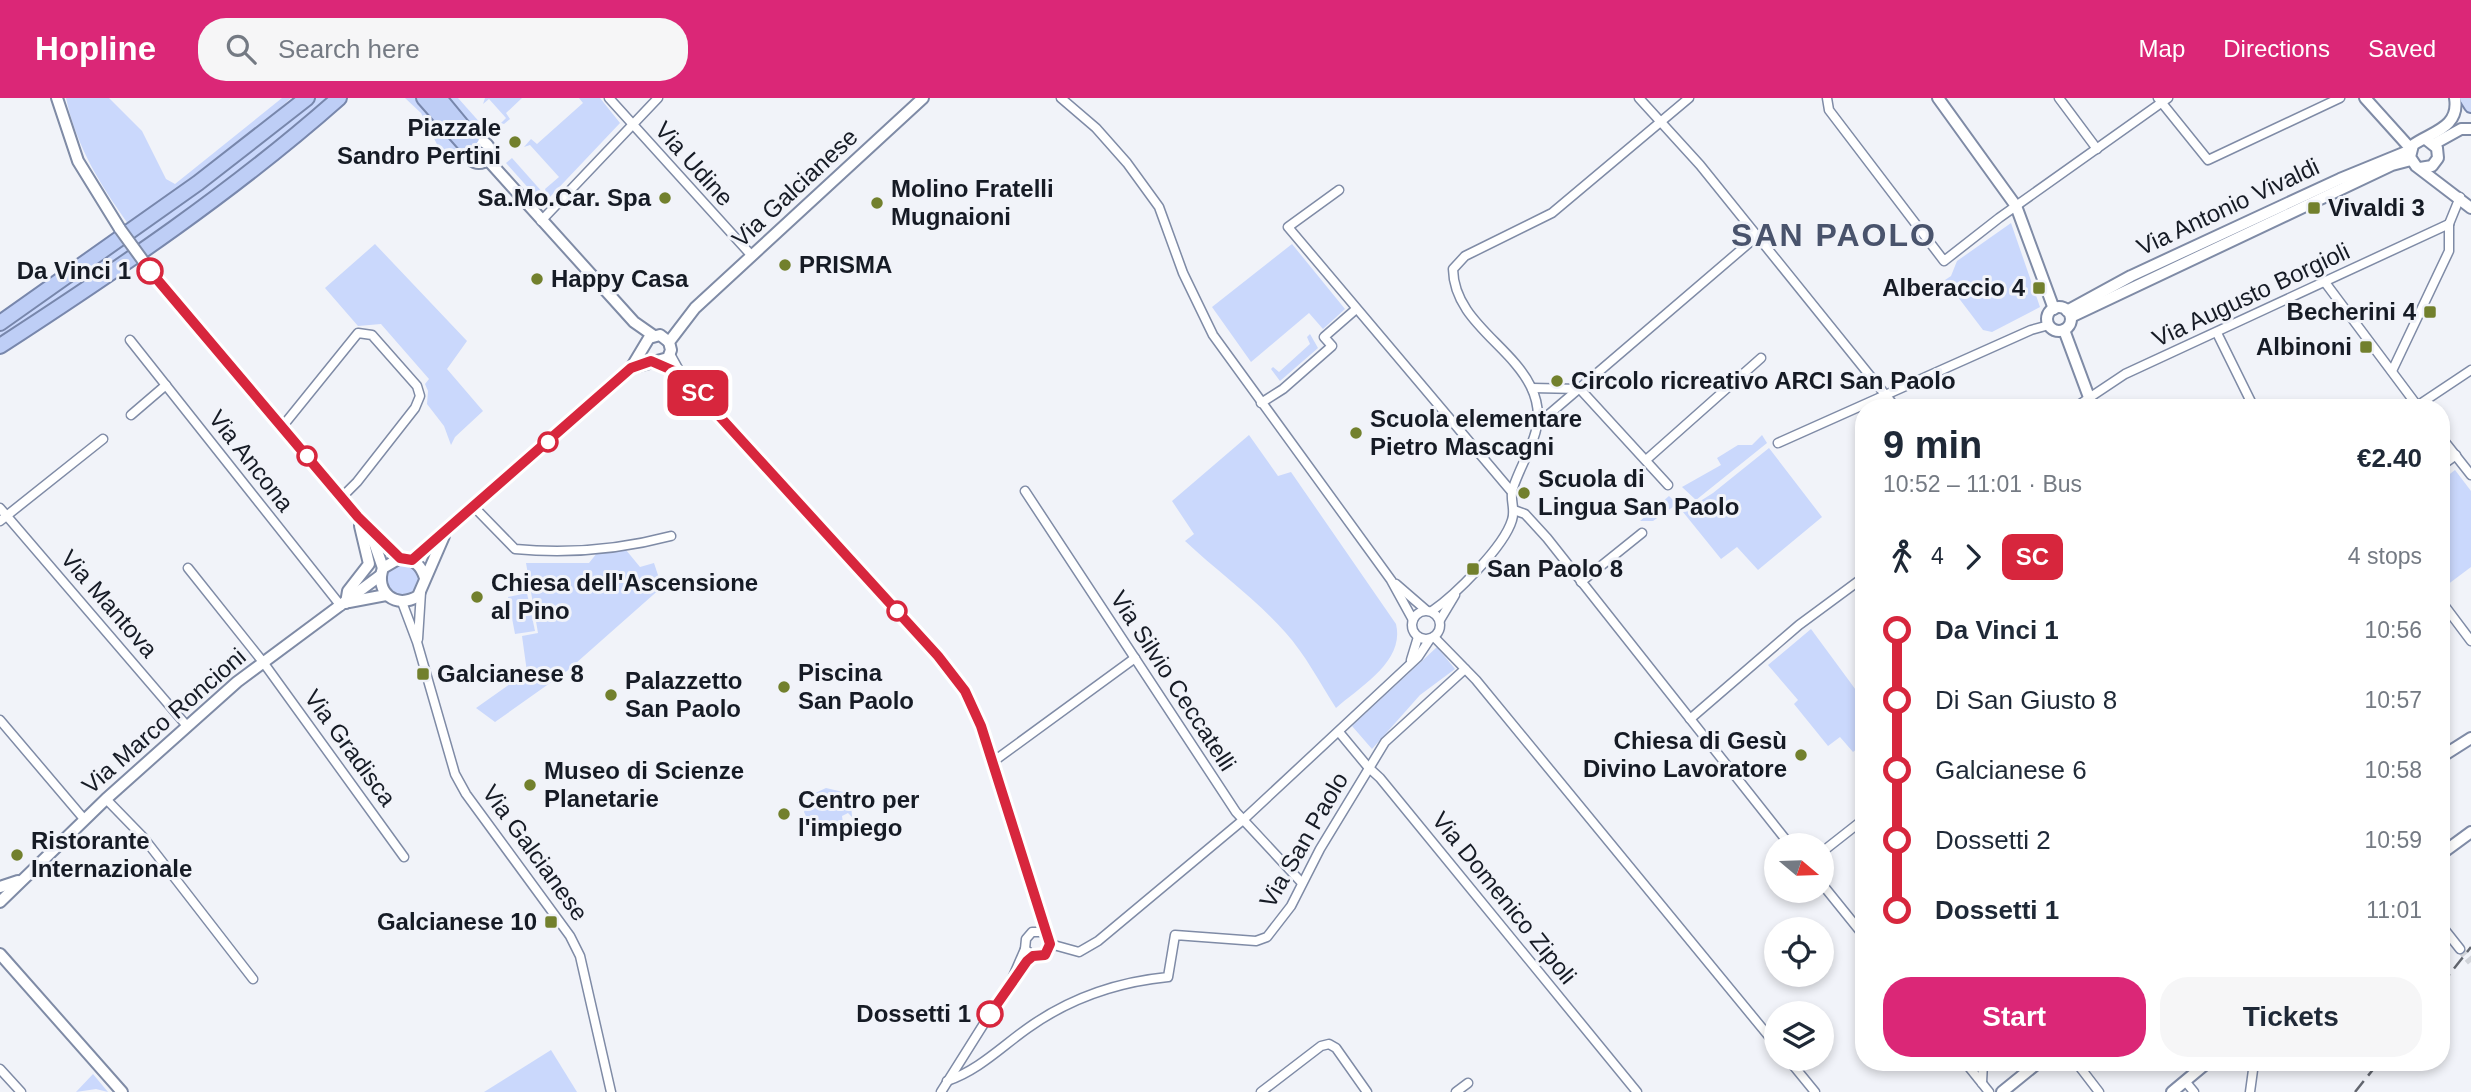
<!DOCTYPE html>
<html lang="en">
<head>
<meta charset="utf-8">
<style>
	:root { --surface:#fff; --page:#f6f6f7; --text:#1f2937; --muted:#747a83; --accent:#db2777 }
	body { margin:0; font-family:Arial,sans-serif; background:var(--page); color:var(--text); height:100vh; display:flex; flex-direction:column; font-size:26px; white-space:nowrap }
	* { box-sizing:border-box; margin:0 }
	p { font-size:23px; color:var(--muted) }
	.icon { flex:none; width:38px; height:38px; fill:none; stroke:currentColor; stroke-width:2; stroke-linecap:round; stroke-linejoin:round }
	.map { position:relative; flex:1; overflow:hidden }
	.panel { position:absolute; left:1855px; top:301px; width:595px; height:672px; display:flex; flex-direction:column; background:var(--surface); border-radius:28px; box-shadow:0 4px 10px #0003 }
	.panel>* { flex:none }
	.badge { padding:0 14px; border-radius:10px; font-size:24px; line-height:46px }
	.needle { width:46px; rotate:109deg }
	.controls { position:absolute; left:1764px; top:735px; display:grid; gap:14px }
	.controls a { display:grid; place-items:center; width:70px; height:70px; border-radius:50%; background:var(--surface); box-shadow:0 4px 10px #0003; font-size:35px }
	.map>.badge { position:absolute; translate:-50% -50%; box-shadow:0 0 0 4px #fff }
	.legs { display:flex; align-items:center; gap:10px; height:77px; padding:0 28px; font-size:23px }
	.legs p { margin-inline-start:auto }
	.overview { display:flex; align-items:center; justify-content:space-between; height:119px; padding:0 28px }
	h1 { font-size:38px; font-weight:800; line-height:52px }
	.button { display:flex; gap:14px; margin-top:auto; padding:14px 28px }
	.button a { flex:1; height:80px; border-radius:28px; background:var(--accent); color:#fff; font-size:28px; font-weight:800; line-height:80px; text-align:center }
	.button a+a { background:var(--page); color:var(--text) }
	ul { padding:0 28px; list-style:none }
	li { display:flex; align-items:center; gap:24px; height:70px; font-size:26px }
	li i { display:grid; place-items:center; width:10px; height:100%; margin:0 9px; background:currentColor }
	li i::after { content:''; width:18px; height:18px; margin:-9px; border:5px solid; border-radius:50%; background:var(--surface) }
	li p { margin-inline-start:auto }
	li:first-child i { background:linear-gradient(#0000 50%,currentColor 0) }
	li:last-child i { background:linear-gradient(currentColor 50%,#0000 0) }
	header { display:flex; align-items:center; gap:42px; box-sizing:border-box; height:98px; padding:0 35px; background:var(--accent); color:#fff }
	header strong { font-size:33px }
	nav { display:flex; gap:38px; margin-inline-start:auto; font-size:24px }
	.search { width:490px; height:63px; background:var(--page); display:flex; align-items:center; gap:18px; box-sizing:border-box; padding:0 24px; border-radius:28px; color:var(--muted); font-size:26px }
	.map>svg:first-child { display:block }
	.green { fill:#cad8fc }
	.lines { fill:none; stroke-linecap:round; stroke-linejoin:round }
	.minor-tunnel { stroke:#d0d3d9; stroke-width:8; stroke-dasharray:8 4; stroke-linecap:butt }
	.minor-casing { stroke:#7f8ba6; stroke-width:11 }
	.tertiary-casing { stroke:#7f8ba6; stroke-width:14 }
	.primary-casing { stroke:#7887ac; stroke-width:16 }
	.trunk-casing { stroke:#7887ac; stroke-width:18 }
	.minor { stroke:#fff; stroke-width:8 }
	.tertiary { stroke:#fff; stroke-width:10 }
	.primary { stroke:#cedaf8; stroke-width:12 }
	.trunk { stroke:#becef6; stroke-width:14 }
	.rail { stroke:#62666f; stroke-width:2.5; stroke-dasharray:14 7; stroke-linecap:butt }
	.tertiary-bridge-casing { stroke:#7f8ba6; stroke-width:14; stroke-linecap:butt }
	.tertiary-bridge { stroke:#fff; stroke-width:10 }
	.line-1-casing { stroke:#fff; stroke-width:16 }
	.line-1 { stroke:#d7263d; stroke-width:10 }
	.poi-dot { fill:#72802d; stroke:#f1f3f9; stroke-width:2.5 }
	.stop-1-dot { fill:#fff; stroke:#d7263d; stroke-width:3.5 }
	.labels { text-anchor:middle; stroke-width:6; stroke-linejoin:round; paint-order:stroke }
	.poi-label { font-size:24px; font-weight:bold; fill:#161b25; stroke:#f1f3f9; text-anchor:start }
	.street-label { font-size:24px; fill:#161b25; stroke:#f1f3f9 }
	.stop-label { font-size:24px; font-weight:bold; fill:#161b25; stroke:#f1f3f9; text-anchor:end }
	.district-label { font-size:32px; font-weight:bold; letter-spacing:2px; fill:#49536c; stroke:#f1f3f9 }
</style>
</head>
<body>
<header>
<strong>Hopline</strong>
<div class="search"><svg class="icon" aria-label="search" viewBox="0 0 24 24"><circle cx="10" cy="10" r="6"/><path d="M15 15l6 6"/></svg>Search here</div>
<nav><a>Map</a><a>Directions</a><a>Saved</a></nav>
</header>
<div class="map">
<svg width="2471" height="994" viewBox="0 0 2471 994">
	<rect width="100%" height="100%" fill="#f1f3f9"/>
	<g class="green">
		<path d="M66,0H109L142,33L166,81L175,86L282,0H291L242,45L129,127C101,88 76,48 66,0Z"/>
		<path d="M313,0H331C225,86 117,170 0,241V233L178,106Z"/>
		<polygon points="405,0 417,0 463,55 459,62 445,62 421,15"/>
		<polygon points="444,0 458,0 491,37 477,37"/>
		<polygon points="485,0 522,0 506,15 510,21 504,26 501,25 506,20 489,1 483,6"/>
		<polygon points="579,0 600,0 620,25 548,101 545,91 559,79 530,47 524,49 531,41 537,46 583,5"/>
		<polygon points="512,60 544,96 545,102 539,102 506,65"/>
		<polygon points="2011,125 2040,209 1992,234 1983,232 1945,182 1951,178 1957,163"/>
		<polygon points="375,146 467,243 447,271 483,313 455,339 451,347 444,328 427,306 428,293 425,286 429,281 381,226 358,228 325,190"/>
		<polygon points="1292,146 1345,211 1323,231 1309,215 1251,264 1212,209"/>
		<polygon points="1310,236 1318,250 1280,283 1271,271 1273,269 1279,274 1310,246 1307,239"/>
		<path d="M1249,337L1278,378L1291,374L1396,526C1405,563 1361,588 1336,610C1320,585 1305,556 1285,534C1255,500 1218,474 1185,443L1194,436L1172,403Z"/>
		<polygon points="1762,337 1767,345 1696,402 1682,389 1721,367 1717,360 1738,347 1752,347"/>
		<polygon points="1769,350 1822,419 1758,472 1737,449 1721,461 1683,414 1713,395"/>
		<polygon points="2455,372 2471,393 2471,469 2443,490 2441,383"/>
		<polygon points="1669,398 1677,406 1653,423 1640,423"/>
		<polygon points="626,452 640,469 654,465 662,489 567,573 495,624 476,610 527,574 522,538 538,535 526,465 589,465 597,455"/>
		<circle cx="402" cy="481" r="16"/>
		<polygon points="527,495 535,533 515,536 508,499"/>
		<polygon points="1811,531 1864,603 1864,645 1853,654 1840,639 1828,648 1794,606 1798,602 1768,567"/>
		<polygon points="1437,549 1455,571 1420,597 1372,651 1352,628"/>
		<polygon points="826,690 843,694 851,704 852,719 848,715 842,718 843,725 850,725 840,735 829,738 812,731 804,714 811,697"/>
		<polygon points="551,952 577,994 484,994"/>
		<polygon points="93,976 108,994 96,991 76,994"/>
	</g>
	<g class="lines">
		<polyline class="minor-tunnel" points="2460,851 2471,864"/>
		<g class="minor-casing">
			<g id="minor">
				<polyline points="609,0 752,158"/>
				<polyline points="1061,0 1096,30 1127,65 1159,109 1183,175 1213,237 1391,482 1413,522"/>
				<polyline points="1639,0 1700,67 1896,310"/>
				<polyline points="1827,0 1829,12 1944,163 1999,120 2168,0"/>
				<polyline points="2059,0 2097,51"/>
				<polyline points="2158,0 2208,62 2340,0"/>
				<polyline points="1339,92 1288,129 1511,393"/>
				<polyline points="541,123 658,0"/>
				<polyline points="2449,126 2460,99"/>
				<polyline points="2324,183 2419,310"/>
				<polyline points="2217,235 2254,310"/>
				<polyline points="130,242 341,508"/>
				<polyline points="670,256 681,276 938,558 965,593 981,628 1050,842 1050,850 1042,858 1033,858 1025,851 1026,841 1032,834 1043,834 1049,840"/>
				<polyline points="659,264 681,276"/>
				<polyline points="2392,273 2449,153 2449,126"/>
				<polyline points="1532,290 1580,291 1668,387"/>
				<polyline points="1261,305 1283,291 1332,248 1324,239 1355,212"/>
				<polyline points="2417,308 2471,272"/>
				<polyline points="2074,310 2125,276 2449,126"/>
				<polyline points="131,317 166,287"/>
				<polyline points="1540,324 1756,139"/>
				<polyline points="282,329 358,235 372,237 417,288 420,298 415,310 357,384 342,399"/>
				<polyline points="2441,339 2471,377"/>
				<polyline points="1778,345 2031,232 2049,227"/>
				<polyline points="1646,362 1761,260"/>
				<polyline points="2441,368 2456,357"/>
				<polyline points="1025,393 1236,714 1302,785"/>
				<path d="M474,409L515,451C567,456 622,451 671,438"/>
				<polyline points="0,410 187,628"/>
				<polyline points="1514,412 1525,416 1547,440 1790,747"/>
				<polyline points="0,423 103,341"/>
				<polyline points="188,470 263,564 404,759"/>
				<polyline points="1581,484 1642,435"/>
				<polyline points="1396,486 1426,512"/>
				<polyline points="2441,503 2471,543"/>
				<polyline points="402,504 417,544 455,676 466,696 570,838 580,858 611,994"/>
				<circle cx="1426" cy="527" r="14"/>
				<path d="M1432,513C1455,497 1504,449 1512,422C1516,411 1509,400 1513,390C1525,354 1550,328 1531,289C1511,247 1454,223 1453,171L1465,158L1552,115L1689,0"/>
				<polyline points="1440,522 1455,497"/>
				<polyline points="1434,539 1476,582 1776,947"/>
				<polyline points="418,541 421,494"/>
				<polyline points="1411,562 1418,539"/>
				<polyline points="1690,621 1799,527 1864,479"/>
				<polyline points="0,622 84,721"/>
				<polyline points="1339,634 1368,669 1380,680 1637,994"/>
				<polyline points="994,663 1135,560"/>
				<polyline points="106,701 143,739 253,881"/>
				<polyline points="1822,754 1864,721"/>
				<polyline points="1822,786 1864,838"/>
				<polyline points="2441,827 2460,851"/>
				<polyline points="1050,846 1079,854 1098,843 1243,722 1418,559 1430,541"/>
				<polyline points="1788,961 1815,994"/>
				<polyline points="1965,964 1989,994"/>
				<polyline points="2076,964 2099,994"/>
				<polyline points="2248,964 2253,972 2250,994"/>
				<polyline points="0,971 21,994"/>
				<path d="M947,983C979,972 1001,949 1028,930C1070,900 1117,884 1168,879L1175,837L1256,843L1267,839L1291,808L1320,751L1385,644L1465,571"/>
				<polyline points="2185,983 2194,994"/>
				<polyline points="1982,985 1983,964"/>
				<polyline points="941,994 1012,881 1025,851"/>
				<polyline points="1261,994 1321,948 1329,946 1336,950 1367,994"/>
				<polyline points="1456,994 1468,985"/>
			</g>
		</g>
		<g class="tertiary-casing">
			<g id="tertiary">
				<polyline points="57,0 78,63 120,131"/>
				<polyline points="1938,0 2016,108 2054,211"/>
				<polyline points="2365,0 2411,51"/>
				<path d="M2455,0C2460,30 2431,34 2413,47L2410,59L2416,68L2471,110"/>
				<circle cx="479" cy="54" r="11"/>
				<polyline points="2434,46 2461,31 2471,31"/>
				<polyline points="487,61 634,224 654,238"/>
				<polyline points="2420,70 2432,68 2438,60 2437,50 2427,42"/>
				<polyline points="152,175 358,419 375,447 383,470"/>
				<circle cx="2059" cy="221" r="12"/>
				<polyline points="2067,213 2131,178 2340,81 2411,52"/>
				<polyline points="2073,218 2392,67 2411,62"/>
				<polyline points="2064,232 2093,310"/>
				<polyline points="631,270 668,260 671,252 669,244 695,210 923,0"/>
				<polyline points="365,425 400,460"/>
				<polyline points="412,462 631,270 649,240 660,237 669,244"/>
				<path d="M425,480C421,467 414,461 400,460L383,470C374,494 396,512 418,498L444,438"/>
				<polyline points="349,504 386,497"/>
				<polyline points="346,505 348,493 369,466 360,428"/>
				<polyline points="2441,659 2471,640"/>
				<polyline points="2441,756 2471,734"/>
				<polyline points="0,789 18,783"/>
				<polyline points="0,804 106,701 237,584 381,477"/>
				<polyline points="0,856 122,994"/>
				<polyline points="2002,994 2039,964"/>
				<polyline points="2172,994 2208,964"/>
			</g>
		</g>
		<g class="primary-casing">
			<polyline id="primary" points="2466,0 2471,8"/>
		</g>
		<g class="trunk-casing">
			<g id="trunk">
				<polyline points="424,0 468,50"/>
				<polyline points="439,0 472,40"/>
				<polyline points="0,225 198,85 307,0"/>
				<path d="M0,248C117,172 234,93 339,0"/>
			</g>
		</g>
		<use href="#minor" class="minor"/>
		<use href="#tertiary" class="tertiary"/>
		<use href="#primary" class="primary"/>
		<use href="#trunk" class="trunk"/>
		<g class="rail">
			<polyline points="2441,887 2471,849"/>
			<polyline points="2355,994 2379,964"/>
		</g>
		<g class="tertiary-bridge-casing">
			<polyline id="tertiary-bridge" points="120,131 152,175"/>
		</g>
		<use href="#tertiary-bridge" class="tertiary-bridge"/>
	</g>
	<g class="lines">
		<g class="line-1-casing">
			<polyline id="line-1" points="150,173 358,419 400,460 412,462 631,270 651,263 681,276 938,558 965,593 981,628 1050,846 1045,857 1033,858 1027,863 990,916"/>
		</g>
		<use href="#line-1" class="line-1"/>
	</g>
	<g class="poi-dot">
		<circle cx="515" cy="44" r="7"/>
		<circle cx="665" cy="100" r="7"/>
		<circle cx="877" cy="105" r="7"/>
		<rect x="2307" y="103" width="14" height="14" rx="3.5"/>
		<circle cx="785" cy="167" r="7"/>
		<circle cx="537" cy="181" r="7"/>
		<rect x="2032" y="183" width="14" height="14" rx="3.5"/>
		<rect x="2423" y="207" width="14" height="14" rx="3.5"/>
		<rect x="2359" y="242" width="14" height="14" rx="3.5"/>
		<circle cx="1557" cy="283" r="7"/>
		<circle cx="1356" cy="335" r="7"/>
		<circle cx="1524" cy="395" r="7"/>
		<rect x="1466" y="464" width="14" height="14" rx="3.5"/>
		<circle cx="477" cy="499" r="7"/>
		<rect x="416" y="569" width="14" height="14" rx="3.5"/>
		<circle cx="784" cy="589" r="7"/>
		<circle cx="611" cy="597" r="7"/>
		<circle cx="1801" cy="657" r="7"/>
		<circle cx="530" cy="687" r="7"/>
		<circle cx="784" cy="716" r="7"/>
		<circle cx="17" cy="757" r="7"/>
		<rect x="544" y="817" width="14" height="14" rx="3.5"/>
	</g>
	<g class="stop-1-dot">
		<circle cx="150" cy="173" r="12"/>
		<circle cx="548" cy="344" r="9"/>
		<circle cx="307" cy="358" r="9"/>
		<circle cx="897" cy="513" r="9"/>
		<circle cx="990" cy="916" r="12"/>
	</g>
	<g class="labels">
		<g class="poi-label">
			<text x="501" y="38" text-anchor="end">Piazzale<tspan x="501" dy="28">Sandro Pertini</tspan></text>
			<text x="891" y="99">Molino Fratelli<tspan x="891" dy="28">Mugnaioni</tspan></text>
			<text x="651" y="108" text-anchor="end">Sa.Mo.Car. Spa</text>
			<text x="2328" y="118">Vivaldi 3</text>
			<text x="799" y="175">PRISMA</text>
			<text x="551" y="189">Happy Casa</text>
			<text x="2025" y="198" text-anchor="end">Alberaccio 4</text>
			<text x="2416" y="222" text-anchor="end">Becherini 4</text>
			<text x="2352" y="257" text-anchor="end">Albinoni</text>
			<text x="1571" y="291">Circolo ricreativo ARCI San Paolo</text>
			<text x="1370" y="329">Scuola elementare<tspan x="1370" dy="28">Pietro Mascagni</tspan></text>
			<text x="1538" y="389">Scuola di<tspan x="1538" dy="28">Lingua San Paolo</tspan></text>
			<text x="1487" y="479">San Paolo 8</text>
			<text x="491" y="493">Chiesa dell'Ascensione<tspan x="491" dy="28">al Pino</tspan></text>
			<text x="798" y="583">Piscina<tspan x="798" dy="28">San Paolo</tspan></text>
			<text x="437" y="584">Galcianese 8</text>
			<text x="625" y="591">Palazzetto<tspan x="625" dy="28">San Paolo</tspan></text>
			<text x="1787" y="651" text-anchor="end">Chiesa di Gesù<tspan x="1787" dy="28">Divino Lavoratore</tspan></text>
			<text x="544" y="681">Museo di Scienze<tspan x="544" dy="28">Planetarie</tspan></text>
			<text x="798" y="710">Centro per<tspan x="798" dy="28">l'impiego</tspan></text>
			<text x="31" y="751">Ristorante<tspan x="31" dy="28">Internazionale</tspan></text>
			<text x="537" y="832" text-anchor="end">Galcianese 10</text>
		</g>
		<g class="street-label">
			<text transform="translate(694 66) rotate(48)" y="8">Via Udine</text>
			<text transform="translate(795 90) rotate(-43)" y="8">Via Galcianese</text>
			<text transform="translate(2228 109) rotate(-25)" y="8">Via Antonio Vivaldi</text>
			<text transform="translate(2251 197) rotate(-25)" y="8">Via Augusto Borgioli</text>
			<text transform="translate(251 363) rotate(52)" y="8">Via Ancona</text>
			<text transform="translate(109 506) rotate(49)" y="8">Via Mantova</text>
			<text transform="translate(1173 583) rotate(57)" y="8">Via Silvio Ceccatelli</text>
			<text transform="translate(164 623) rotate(-41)" y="8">Via Marco Roncioni</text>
			<text transform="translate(350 650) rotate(54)" y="8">Via Gradisca</text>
			<text transform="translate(1304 742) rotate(-60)" y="8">Via San Paolo</text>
			<text transform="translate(535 755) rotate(54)" y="8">Via Galcianese</text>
			<text transform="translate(1504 800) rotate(51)" y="8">Via Domenico Zipoli</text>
		</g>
		<g class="stop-label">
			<text x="131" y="181">Da Vinci 1</text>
			<text x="971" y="924">Dossetti 1</text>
		</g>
		<g class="district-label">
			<text x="1834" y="148">SAN PAOLO</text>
		</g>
	</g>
</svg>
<div class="controls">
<a><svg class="needle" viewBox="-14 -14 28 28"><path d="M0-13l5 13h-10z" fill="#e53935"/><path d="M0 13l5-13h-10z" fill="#747a83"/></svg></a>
<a><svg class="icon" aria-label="locate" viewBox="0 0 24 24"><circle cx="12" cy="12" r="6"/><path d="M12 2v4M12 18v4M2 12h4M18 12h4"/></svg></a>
<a><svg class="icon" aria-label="layers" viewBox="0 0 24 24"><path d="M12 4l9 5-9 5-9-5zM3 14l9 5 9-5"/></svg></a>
</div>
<b class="badge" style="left:698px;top:295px;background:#d7263d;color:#fff">SC</b>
<section class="panel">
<div class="overview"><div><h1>9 min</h1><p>10:52 – 11:01 · Bus</p></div><b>€2.40</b></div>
<div class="legs"><svg class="icon" aria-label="walk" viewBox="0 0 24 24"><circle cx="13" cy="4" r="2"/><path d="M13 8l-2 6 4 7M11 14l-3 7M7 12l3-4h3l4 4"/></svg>4<svg class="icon" aria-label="forward" viewBox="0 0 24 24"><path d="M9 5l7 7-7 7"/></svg><b class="badge" style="background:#d7263d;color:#fff">SC</b><p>4 stops</p></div>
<ul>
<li><i style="color:#d7263d"></i><b>Da Vinci 1</b><p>10:56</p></li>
<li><i style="color:#d7263d"></i><span>Di San Giusto 8</span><p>10:57</p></li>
<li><i style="color:#d7263d"></i><span>Galcianese 6</span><p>10:58</p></li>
<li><i style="color:#d7263d"></i><span>Dossetti 2</span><p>10:59</p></li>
<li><i style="color:#d7263d"></i><b>Dossetti 1</b><p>11:01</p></li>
</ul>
<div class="button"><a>Start</a><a>Tickets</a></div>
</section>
</div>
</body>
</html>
